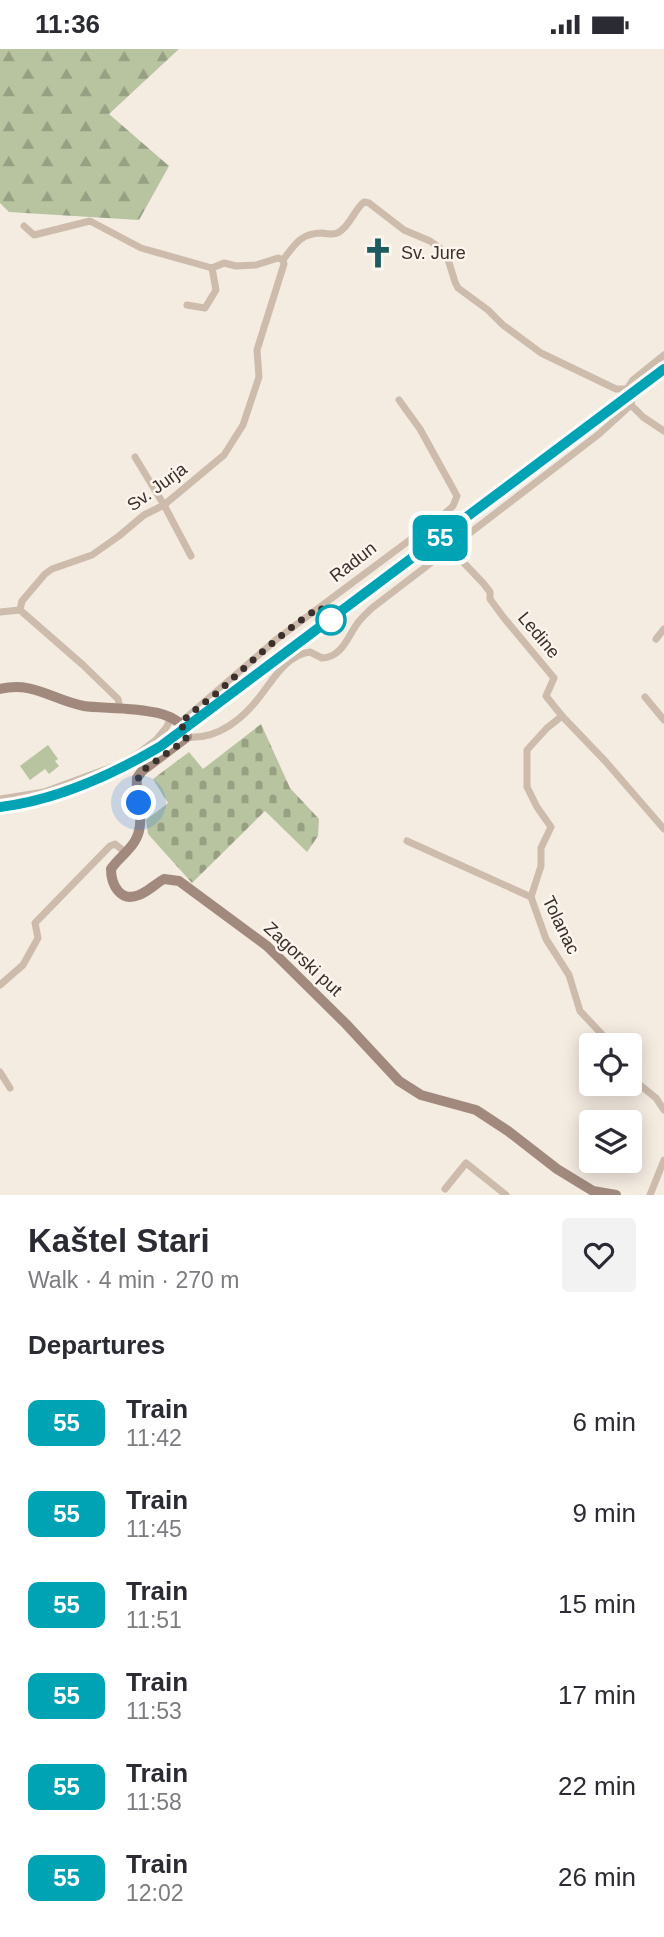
<!DOCTYPE html>
<html lang="en">
<head>
<meta charset="utf-8">
<style>
	:root { --surface:#fff; --page:#f2f2f3; --text:#2b2b33; --muted:#7c7c81 }
	body { margin:0; font-family:Helvetica,sans-serif; background:var(--page); color:var(--text); height:100vh; display:flex; flex-direction:column; font-size:26px; white-space:nowrap }
	* { box-sizing:border-box; margin:0 }
	p { font-size:23px; color:var(--muted) }
	.icon { flex:none; width:38px; height:38px; fill:none; stroke:currentColor; stroke-width:2; stroke-linecap:round; stroke-linejoin:round }
	.map { position:relative; height:1146px; overflow:hidden }
	.panel { display:flex; flex-direction:column; background:var(--surface); flex:1 }
	.panel>* { flex:none }
	.badge { padding:0 14px; border-radius:10px; font-size:24px; line-height:46px }
	.fabs { position:absolute; left:579px; top:984px; display:grid; gap:14px }
	.fabs a { display:grid; place-items:center; width:63px; height:63px; border-radius:7px; background:var(--surface); box-shadow:0 4px 18px #0003; font-size:35px }
	.you { position:absolute; width:35px; height:35px; margin:-18px; border:5px solid #fff; border-radius:50%; background:#1a73e8; box-shadow:0 0 0 10px #1a73e833 }
	.map>.badge { position:absolute; translate:-50% -50%; box-shadow:0 0 0 4px #fff }
	h2 { padding:0 28px; font-size:26px; line-height:63px }
	.round { display:grid; place-items:center; flex:none; width:74px; height:74px; border-radius:7px; background:var(--page) }
	.summary { display:flex; align-items:center; justify-content:space-between; height:119px; padding:0 28px }
	h1 { font-size:33px; font-weight:800; line-height:52px }
	ul { padding:0; list-style:none }
	li { display:flex; align-items:center; gap:21px; height:91px; padding:0 28px }
	li div { flex:1 }
	li b { display:block; font-size:26px }
	li em { font-style:normal }
	li .badge { min-width:77px; font-weight:700; text-align:center }
	.status { display:flex; justify-content:space-between; align-items:center; height:49px; padding:0 35px; background:var(--surface); direction:ltr }
	.status svg { height:19px; fill:currentColor }
	.map>svg:first-child { display:block }
	.grass { fill:#b8c4a0 }
	.forest { fill:url(#forest-firs) }
	.cemetery { fill:url(#cemetery-stones) }
	.lines { fill:none; stroke-linecap:round; stroke-linejoin:round }
	.minor { stroke:#cdbbac; stroke-width:7 }
	.secondary { stroke:#a18a7d; stroke-width:10 }
	.rail { stroke:#3b302b; stroke-width:2.5; stroke-dasharray:2 5; stroke-linecap:butt }
	.line-casing { stroke:#fff; stroke-width:16 }
	.line { stroke:#00a3b4; stroke-width:10 }
	.walk { stroke:#3b302b; stroke-width:7; stroke-dasharray:0 12.6 }
	.stop-dot { fill:#fff; stroke:#00a3b4; stroke-width:3.5 }
	.labels { text-anchor:middle; stroke-width:5; stroke-linejoin:round; paint-order:stroke }
	.poi-label { font-size:18px; fill:#3b302b; stroke:#fbf5ee; text-anchor:start }
	.street-label { font-size:18px; fill:#3b302b; stroke:#fbf5ee }
</style>
</head>
<body>
<div class="status"><b>11:36</b><svg viewBox="0 0 49 12"><path d="M0 12V9h3v3zM5 12V6h3v6zM10 12V3h3v9zM15 12V0h3v12zM26 1h20v11H26zM47 4h2v5h-2z"/></svg></div>
<div class="map">
<svg width="664" height="1146" viewBox="0 0 664 1146">
	<defs>
		<pattern id="forest-firs" width="22" height="20" patternUnits="userSpaceOnUse" patternTransform="scale(1.75)"><rect width="22" height="20" fill="#b8c4a0"/><path d="M5 1l3.5 6h-7zM16 11l3.5 6h-7z" fill="#97a083"/></pattern>
		<pattern id="cemetery-stones" width="16" height="16" patternUnits="userSpaceOnUse" patternTransform="scale(1.75)"><rect width="16" height="16" fill="#b8c4a0"/><path d="M2 7V4a2 2 0 0 1 4 0v3zM10 15v-3a2 2 0 0 1 4 0v3z" fill="#97a083"/></pattern>
	</defs>
	<rect width="100%" height="100%" fill="#f4ebe1"/>
	<polygon class="grass" points="48,696 58,710 55,712 59,717 49,725 45,720 30,731 20,717"/>
	<polygon class="forest" points="0,0 179,0 109,65 169,117 139,171 9,163 0,154"/>
	<polygon class="cemetery" points="261,675 290,739 319,770 318,787 307,803 265,762 192,834 148,785 146,771 168,754 153,730 189,703 203,720"/>
	<g class="lines">
		<g class="minor">
			<polyline points="24,177 34,186 90,172 141,199 212,219 224,214 236,217 256,216 278,209 283,211"/>
			<path d="M283,211C295,195 301,184 322,184C327,185 335,186 339,183C350,177 354,161 364,153L369,154L404,181L430,192L440,199L447,207L455,233L458,239L488,261L503,276L541,304L616,340H627L632,348L631,356"/>
			<polyline points="187,256 205,259 216,241 212,219"/>
			<polyline points="627,340 633,331 664,306"/>
			<polyline points="135,408 164,456 191,507"/>
			<polyline points="446,502 462,512 483,534 490,543 490,550 504,569 554,629 546,647 562,667 547,679 527,701 527,738 537,758 551,778 541,799 541,817 531,848"/>
			<polyline points="0,563 20,561"/>
			<polyline points="656,590 664,580"/>
			<polyline points="645,648 664,671"/>
			<polyline points="120,659 118,650 83,616 20,561 22,552 45,525 52,520 92,506 119,487 144,466 164,456 224,406 243,376 259,328 257,301 284,215 283,211"/>
			<polyline points="562,667 606,713 664,780"/>
			<polyline points="179,675 277,590 442,467 453,457 457,447 420,380 399,351"/>
			<path d="M187,688C218,691 244,669 261,646C274,629 287,606 310,603L322,609C342,608 347,589 357,575C361,569 367,564 372,559L599,385L631,356L643,368L664,382"/>
			<polyline points="0,750 44,743 120,715 140,703 156,691 166,679 171,669"/>
			<polyline points="407,792 531,848 546,890 569,926 580,962 612,996"/>
			<polyline points="0,936 23,916 38,889 35,874 110,797 115,795 125,803"/>
			<polyline points="0,1023 10,1039"/>
			<polyline points="630,1028 656,1049 664,1061"/>
			<polyline points="445,1140 466,1114 506,1146"/>
			<polyline points="650,1146 664,1111"/>
		</g>
		<path class="secondary" d="M0,640C34,632 52,651 84,657C109,661 182,654 187,688L142,722L137,729C135,748 146,771 136,790C131,801 118,809 111,820C111,835 120,854 139,846C148,843 155,835 164,830L179,832L267,897L346,975L399,1032L421,1046L476,1061L508,1082L557,1120L593,1142L616,1146"/>
		<path class="rail" d="M0,758C57,752 112,726 161,697L664,320"/>
	</g>
	<g class="lines">
		<g class="line-casing">
			<path id="line" d="M0,758C58,751 112,726 161,697L664,320"/>
		</g>
		<use href="#line" class="line"/>
		<path class="walk" d="M139,754C137,742 135,732 142,722L184,692C190,685 185,681 180,675C191,663 205,654 218,643C251,613 282,583 320,558L331,571"/>
	</g>
	<defs>
		<g id="church-bare" transform="scale(2.415)"><path d="M-1.2-6h2.4v3.5h3.3v2.4h-3.3V6h-2.4V-.1h-3.3v-2.4h3.3Z" fill="#1f5a5e" stroke="#fbf5ee" stroke-width="2.5" paint-order="stroke"/></g>
	</defs>
	<g fill-rule="evenodd">
		<use href="#church-bare" x="378" y="204"/>
	</g>
	<circle class="stop-dot" cx="331" cy="571" r="14"/>
	<g class="labels">
		<g class="poi-label">
			<text x="401" y="210">Sv. Jure</text>
		</g>
		<g class="street-label">
			<text transform="translate(157 438) rotate(-36)" y="6">Sv. Jurja</text>
			<text transform="translate(353 513) rotate(-38)" y="6">Radun</text>
			<text transform="translate(539 586) rotate(50)" y="6">Ledine</text>
			<text transform="translate(561 876) rotate(64)" y="6">Tolanac</text>
			<text transform="translate(303 910) rotate(43)" y="6">Zagorski put</text>
		</g>
	</g>
</svg>
<div class="fabs">
<a><svg class="icon" aria-label="locate" viewBox="0 0 24 24"><circle cx="12" cy="12" r="6"/><path d="M12 2v4M12 18v4M2 12h4M18 12h4"/></svg></a>
<a><svg class="icon" aria-label="layers" viewBox="0 0 24 24"><path d="M12 4l9 5-9 5-9-5zM3 14l9 5 9-5"/></svg></a>
</div>
<div class="you" style="left:139px;top:754px"></div>
<b class="badge" style="left:440px;top:489px;background:#00a3b4;color:#fff">55</b>
</div>
<section class="panel">
<div class="summary"><div><h1>Kaštel Stari</h1><p>Walk · 4 min · 270 m</p></div><a class="round"><svg class="icon" aria-label="heart" viewBox="0 0 24 24"><path d="M12 20l-8-8c-3-5 5-10 8-4 3-6 11-1 8 4z"/></svg></a></div>
<h2>Departures</h2>
<ul>
<li><span class="badge" style="background:#00a3b4;color:#fff">55</span><div><b>Train</b><p>11:42</p></div><em>6 min</em></li>
<li><span class="badge" style="background:#00a3b4;color:#fff">55</span><div><b>Train</b><p>11:45</p></div><em>9 min</em></li>
<li><span class="badge" style="background:#00a3b4;color:#fff">55</span><div><b>Train</b><p>11:51</p></div><em>15 min</em></li>
<li><span class="badge" style="background:#00a3b4;color:#fff">55</span><div><b>Train</b><p>11:53</p></div><em>17 min</em></li>
<li><span class="badge" style="background:#00a3b4;color:#fff">55</span><div><b>Train</b><p>11:58</p></div><em>22 min</em></li>
<li><span class="badge" style="background:#00a3b4;color:#fff">55</span><div><b>Train</b><p>12:02</p></div><em>26 min</em></li>
</ul>
</section>
</body>
</html>
